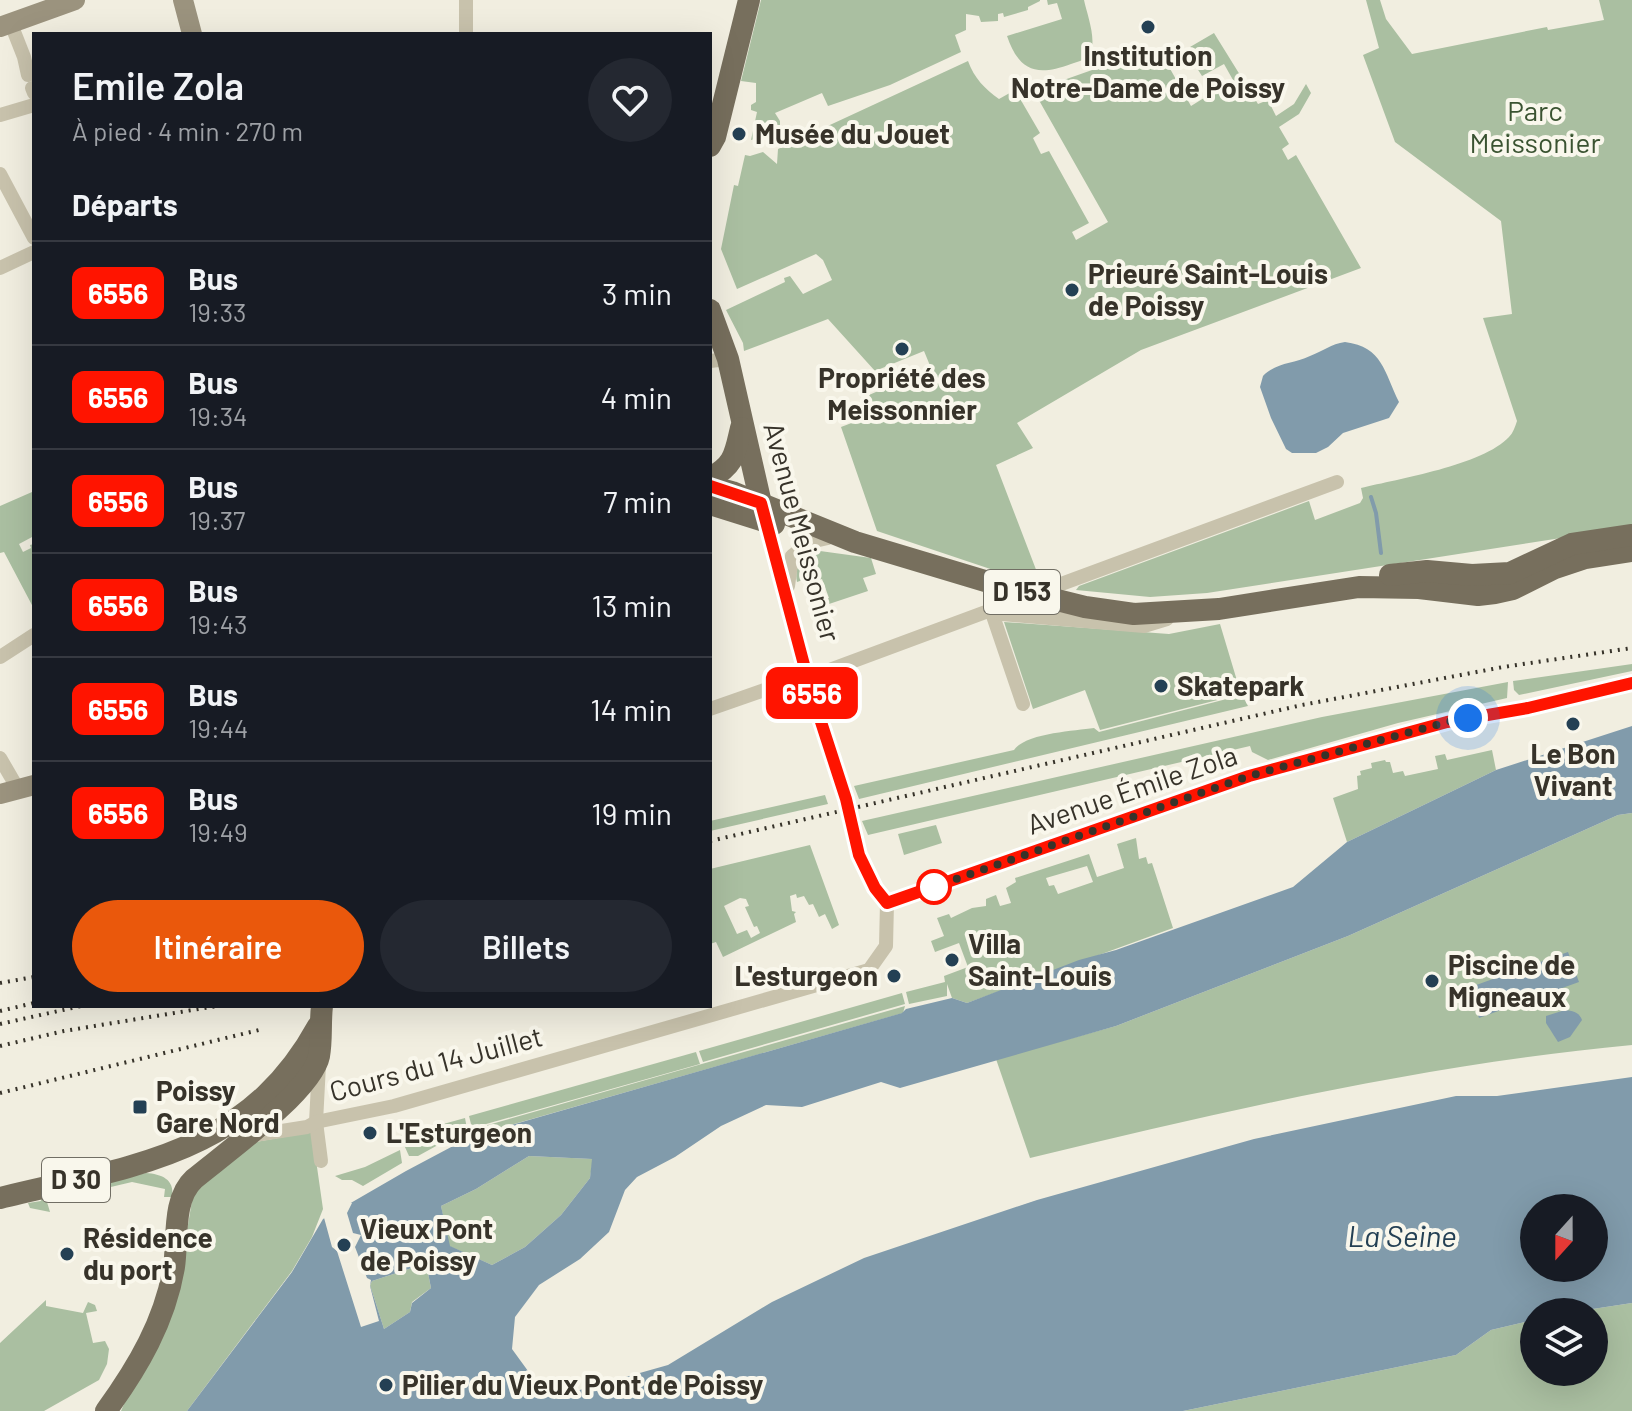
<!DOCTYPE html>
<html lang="fr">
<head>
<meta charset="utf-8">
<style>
	:root { --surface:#171b24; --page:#242831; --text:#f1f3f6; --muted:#9ea1a6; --line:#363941; --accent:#ea580c }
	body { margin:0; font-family:Barlow,sans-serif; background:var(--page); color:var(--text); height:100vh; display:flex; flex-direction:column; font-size:30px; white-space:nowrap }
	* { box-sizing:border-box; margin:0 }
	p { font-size:26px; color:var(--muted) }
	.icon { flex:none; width:44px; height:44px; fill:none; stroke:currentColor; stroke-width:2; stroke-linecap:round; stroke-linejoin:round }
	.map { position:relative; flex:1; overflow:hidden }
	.drawer { position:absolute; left:32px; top:32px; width:680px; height:976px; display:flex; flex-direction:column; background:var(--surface); border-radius:0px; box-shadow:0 8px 32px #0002 }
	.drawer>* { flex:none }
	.badge { padding:0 16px; border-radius:12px; font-size:28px; line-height:52px }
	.needle { width:52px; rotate:201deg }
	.controls { position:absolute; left:1520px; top:1194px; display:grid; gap:16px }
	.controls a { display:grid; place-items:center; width:88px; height:88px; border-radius:50%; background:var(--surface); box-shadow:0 8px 32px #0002; font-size:40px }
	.you { position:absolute; width:40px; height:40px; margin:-20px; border:6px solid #fff; border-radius:50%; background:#1a73e8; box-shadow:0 0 0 12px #1a73e833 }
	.map>.badge { position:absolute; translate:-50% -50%; box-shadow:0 0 0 4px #fff }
	h2 { padding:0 40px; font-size:30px; line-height:72px }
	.round { display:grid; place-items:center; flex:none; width:84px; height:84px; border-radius:42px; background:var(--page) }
	.head { display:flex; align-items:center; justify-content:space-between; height:136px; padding:0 40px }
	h1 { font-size:38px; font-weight:600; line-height:60px }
	.cta { display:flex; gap:16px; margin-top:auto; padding:16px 40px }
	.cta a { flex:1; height:92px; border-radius:48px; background:var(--accent); color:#fff; font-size:32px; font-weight:600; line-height:92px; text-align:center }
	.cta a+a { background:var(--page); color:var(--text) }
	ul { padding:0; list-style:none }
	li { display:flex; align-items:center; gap:24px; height:104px; padding:0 40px; border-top:2px solid var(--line) }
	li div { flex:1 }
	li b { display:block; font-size:30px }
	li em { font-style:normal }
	li .badge { min-width:88px; font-weight:700; text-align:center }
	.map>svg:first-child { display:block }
	.green { fill:#aabfa1; fill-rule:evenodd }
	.water { fill:#819bab; fill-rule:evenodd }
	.pier { fill:#f1eee0 }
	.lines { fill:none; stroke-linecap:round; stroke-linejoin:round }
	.stream { stroke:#819bab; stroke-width:4 }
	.street { stroke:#c8c2ac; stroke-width:14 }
	.secondary { stroke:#9b937e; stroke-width:20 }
	.primary { stroke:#776f5d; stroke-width:22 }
	.rail { stroke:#37332a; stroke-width:4; stroke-dasharray:2 6; stroke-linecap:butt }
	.line-casing { stroke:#fff; stroke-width:18 }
	.line { stroke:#ff1400; stroke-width:12 }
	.walk { stroke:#37332a; stroke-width:8; stroke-dasharray:0 14.4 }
	.poi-dot { fill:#244054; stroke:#f9f7ec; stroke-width:3 }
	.stop-dot { fill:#fff; stroke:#ff1400; stroke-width:4 }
	.labels { text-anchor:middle; stroke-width:8; stroke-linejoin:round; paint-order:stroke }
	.shield { fill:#f9f7ec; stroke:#716e64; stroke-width:2 }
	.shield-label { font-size:26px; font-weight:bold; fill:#37332a }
	.poi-label { font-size:28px; font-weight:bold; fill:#37332a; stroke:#f9f7ec; text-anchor:start }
	.park-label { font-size:28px; fill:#3a5331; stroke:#f9f7ec }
	.street-label { font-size:28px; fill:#37332a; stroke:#f9f7ec }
	.water-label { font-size:30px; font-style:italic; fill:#244054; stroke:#f9f7ec }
</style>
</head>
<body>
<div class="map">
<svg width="1632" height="1411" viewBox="0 0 1632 1411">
	<rect width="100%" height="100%" fill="#f1eee0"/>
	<g class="green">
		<polygon points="761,0 1040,0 1040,1 1028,7 1028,10 1004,17 1003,13 998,14 998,21 981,22 979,16 966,14 966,30 955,35 961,52 890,85 828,106 822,93 775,113 780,121 780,132 751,140 757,112 751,110 751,105 756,102 756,83 741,81"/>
		<path d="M1047,0H1084C1087,14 1096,37 1091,51C1088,60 1079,61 1071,64C1036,77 1019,71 1007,36L1062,19L1057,3L1048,5Z"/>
		<path d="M1366,0H1380L1386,19L1412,54L1547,27L1548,30L1604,20L1599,0H1632V527L1207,593L1150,597L1076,590L1079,586L1309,501L1315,520L1360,503L1363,498L1361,488C1398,479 1483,465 1509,437C1513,433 1515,427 1517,421L1483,318L1512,314L1501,221L1395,142L1363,55L1379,48Z"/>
		<path d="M1214,33L1258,104L1268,100L1276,116L1294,104L1306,84L1311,93L1299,114L1279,127L1289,144L1282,149L1288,160L1296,155L1361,268L1141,350L1017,423L1033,448L996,465L1040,580L1020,579L877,531L841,427L878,413L869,395L931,368L924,351L875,371L828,319L744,351L743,343L726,310L785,282L784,278L790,276L803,294L832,280L823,260L816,254L737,289L721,249L734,185L738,186L745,155L750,156L763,152L777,164L778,149L968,61C974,78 985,89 999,99L1015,90L1040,133L1033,138L1041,154L1049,151L1089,223L1072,232L1076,240L1108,222L1036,95L1044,87L1109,64L1164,58L1191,106L1233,80L1224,64L1202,76L1193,62L1197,59L1190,47Z"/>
		<polygon points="32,492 34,536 19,544 23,552 31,548 30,545 34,544 33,607 4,552 0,553 0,506"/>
		<path d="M820,551L871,558L876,574L863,578L868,591L826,605L824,600L829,598L822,579L814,581L811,577L797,582C794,564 803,555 820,551Z"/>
		<polygon points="1004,622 1169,634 1220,624 1241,694 1100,730 1085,690 1033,709"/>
		<polygon points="1632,664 1632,671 1519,695 1514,690 1513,681"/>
		<polygon points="1508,682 1507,698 1398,723 1268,760 1252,752 1250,746 868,835 862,821 1322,717"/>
		<path d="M1242,695L1248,706L859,799L854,786L1014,750C1026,733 1074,731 1094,728L1099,732Z"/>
		<polygon points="1492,750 1496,770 1347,842 1333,798 1358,789 1357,776 1361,775 1360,771 1372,768 1371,763 1385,760 1386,762 1390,762 1393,773 1403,771 1405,776 1438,769 1435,756 1445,754 1447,760"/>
		<polygon points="825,795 828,804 710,831 710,821"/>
		<path d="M1632,813V1045C1428,1064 1228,1110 1030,1158L996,1059L1116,1026L1348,936L1618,815Z"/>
		<polygon points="936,825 942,843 904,855 898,834"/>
		<path d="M1136,838L1139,859L1146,857L1148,864L1152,863L1173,928L967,1003L952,998L947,984V996L909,1004L906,992L945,982L944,976L968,967L959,943L935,952L931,941L944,936L937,918L949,914L951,918L972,908L986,906V899L996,895L1000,906L1011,903L1006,888L1016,882L1015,878L1089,854L1097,877L1124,868L1117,844ZM1087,866L1093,882L1058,894L1054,885L1049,886L1046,878Z"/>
		<path d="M810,845L839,925L832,929L825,914L819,917L813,904L809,905L804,896L797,898L796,894L790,896L792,911L796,912L794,914L796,922L723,957L716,942L710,944V869ZM740,898L746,899L749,906L745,907L754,927L757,926L760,933L751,938L747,930L737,934L724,906Z"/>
		<polygon points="902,993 905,1004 703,1062 699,1051"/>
		<polygon points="905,1006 903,1013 472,1136 472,1134 474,1129"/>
		<polygon points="696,1052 700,1064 472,1128 469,1116"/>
		<polygon points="465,1118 467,1129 418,1156 409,1156 400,1136"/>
		<polygon points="312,1132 323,1209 312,1237 292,1271 187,1411 121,1411 179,1278 194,1189 239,1145"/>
		<polygon points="400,1150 402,1163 363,1186 352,1180 342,1180 335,1176 365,1167"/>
		<polygon points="529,1156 593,1159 590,1178 561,1215 525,1247 492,1265 449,1246 441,1206 476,1189"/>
		<path d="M146,1173C161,1174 175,1179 172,1197H164L165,1189L132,1182L47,1202L50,1212L30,1208L28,1203L41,1201L40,1194Z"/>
		<polygon points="418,1266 427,1268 431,1288 412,1302 410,1312 384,1329 370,1285 372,1281"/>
		<polygon points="46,1300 46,1306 83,1313 88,1302 95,1305 97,1311 86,1313 93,1343 105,1341 109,1349 107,1364 99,1380 44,1411 0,1411 0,1343"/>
		<polygon points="1632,1303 1632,1411 1183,1411 1456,1355 1491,1330 1534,1320 1534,1372 1594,1372 1594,1312 1573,1312"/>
	</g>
	<g class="water">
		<path d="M1345,342C1383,347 1384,372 1399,402L1389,418L1343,433L1328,447L1316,453H1292L1286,449L1271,418L1260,387L1263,376C1277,362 1293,364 1310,356C1323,351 1331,344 1345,342Z"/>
		<path d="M1632,726V813L1618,815L1348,936L1116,1026L900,1088L881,1082L802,1107L766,1105L721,1126L675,1157L637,1177L625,1190L609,1232L580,1259L539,1285L515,1317L512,1349L536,1382L562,1395L668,1365L772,1302L864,1258L1037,1200L1254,1139L1456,1096H1497L1632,1077V1303L1573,1312H1534V1320L1491,1330L1456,1355L1183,1411H187L292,1272L323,1219L406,1171L470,1137L902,1013L906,1009L952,998L967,1003L1079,960L1116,950L1293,887L1347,842L1496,770ZM529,1156L592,1159L590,1178L561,1215L525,1247L492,1265L450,1246L441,1206L476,1189ZM1534,1208H1594V1268H1534ZM418,1266L427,1268L431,1288L412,1303L410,1312L384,1329L370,1285L372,1281Z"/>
		<polygon points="1568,952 1579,982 1479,1018 1468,988"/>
		<path d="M1565,1010C1573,1011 1579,1012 1582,1020L1570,1037L1558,1042L1546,1023V1016Z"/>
	</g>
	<polygon class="pier" points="344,1201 352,1203 347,1213 353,1233 361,1235 355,1247 367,1278 371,1280 370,1286 379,1321 361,1327 337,1251 332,1247 323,1214"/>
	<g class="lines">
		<polyline class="stream" points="1371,497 1376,513 1381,553"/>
		<g class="street">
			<polyline points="11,24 24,57 28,75"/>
			<polyline points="466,34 466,0"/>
			<polyline points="32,88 34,93"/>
			<polyline points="0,115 34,105"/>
			<polyline points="0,174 34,238"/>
			<polyline points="0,268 34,252"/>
			<polyline points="710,361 728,359"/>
			<polyline points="765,521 811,691 846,799 859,855 875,888 887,903"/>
			<polyline points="788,586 792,556 810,542 828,538"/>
			<polyline points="0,657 34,635"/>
			<polyline points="1023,704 991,610 1337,482"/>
			<polyline points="710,709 796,679 824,672 991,610 1002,614 1144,626 1167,619"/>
			<polyline points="0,758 18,789"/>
			<polyline points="887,903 1249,776 1447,722 1528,708 1632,683"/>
			<polyline points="319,1065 316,1122 321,1161"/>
			<polyline points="249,1136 307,1127 316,1122 394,1106 869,970 886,946 887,903"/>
		</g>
		<g class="secondary">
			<polyline points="183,0 192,34"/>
			<polyline points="0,27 75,0"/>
			<polyline points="0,794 34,785"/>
		</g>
		<g class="primary">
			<polyline points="710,146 715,137 749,0"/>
			<polyline points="710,310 728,359 765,521"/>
			<path d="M710,478C735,465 735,453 741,428"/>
			<polyline points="710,486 732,492 855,542 1005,587 1085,607 1134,614 1219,609 1359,587 1419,588 1478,595 1495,593 1513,589 1555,568 1585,558 1632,551"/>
			<polyline points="710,504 774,524"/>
			<polyline points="1390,575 1427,571 1472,575 1510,573 1572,544 1632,535"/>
			<path d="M0,1198C130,1166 247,1156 318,1026"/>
			<path d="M106,1411C138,1367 165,1321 174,1267C178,1240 172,1199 194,1179C224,1154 312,1091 319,1056C322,1040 320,1022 322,1006"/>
		</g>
		<g class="rail">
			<polyline points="710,841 1302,705 1503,667 1632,648"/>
			<polyline points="0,983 34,977"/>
			<polyline points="0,1011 34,1003"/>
			<polyline points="0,1024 81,1006"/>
			<polyline points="0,1046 64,1031 217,1006"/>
			<polyline points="0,1093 263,1029"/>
		</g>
	</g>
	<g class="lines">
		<g class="line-casing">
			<polyline id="line" points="710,486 761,503 811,691 846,799 859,855 875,888 887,903 1249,776 1447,722 1528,708 1632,683"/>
		</g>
		<use href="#line" class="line"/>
		<polyline class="walk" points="934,887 925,890 1249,776 1447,722 1468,718"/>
	</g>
	<g class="poi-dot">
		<circle cx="1148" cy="27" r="8"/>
		<circle cx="739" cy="134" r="8"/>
		<circle cx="1072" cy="290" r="8"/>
		<circle cx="902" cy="349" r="8"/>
		<circle cx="1161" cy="686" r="8"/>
		<circle cx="1573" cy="724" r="8"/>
		<circle cx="952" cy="960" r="8"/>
		<circle cx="894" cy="976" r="8"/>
		<circle cx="1432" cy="981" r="8"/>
		<rect x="132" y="1099" width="16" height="16" rx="4"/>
		<circle cx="370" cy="1133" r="8"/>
		<circle cx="344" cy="1245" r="8"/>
		<circle cx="67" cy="1254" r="8"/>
		<circle cx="386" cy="1385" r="8"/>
	</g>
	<circle class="stop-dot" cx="934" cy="887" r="16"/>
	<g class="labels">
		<g class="shield">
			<rect x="984" y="570" width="76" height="44" rx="6"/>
			<rect x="42" y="1158" width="68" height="44" rx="6"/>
		</g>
		<g class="shield-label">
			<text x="1022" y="601">D 153</text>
			<text x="76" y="1189">D 30</text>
		</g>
		<g class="poi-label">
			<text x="1148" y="66" text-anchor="middle">Institution<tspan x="1148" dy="32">Notre-Dame de Poissy</tspan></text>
			<text x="755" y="144">Musée du Jouet</text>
			<text x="1088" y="284">Prieuré Saint-Louis<tspan x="1088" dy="32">de Poissy</tspan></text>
			<text x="902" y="388" text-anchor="middle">Propriété des<tspan x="902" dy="32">Meissonnier</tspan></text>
			<text x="1177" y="696">Skatepark</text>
			<text x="1573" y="764" text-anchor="middle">Le Bon<tspan x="1573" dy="32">Vivant</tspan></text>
			<text x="968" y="954">Villa<tspan x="968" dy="32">Saint-Louis</tspan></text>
			<text x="1448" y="975">Piscine de<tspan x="1448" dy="32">Migneaux</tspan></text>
			<text x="878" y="986" text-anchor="end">L'esturgeon</text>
			<text x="156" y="1101">Poissy<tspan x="156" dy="32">Gare Nord</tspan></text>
			<text x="386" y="1143">L'Esturgeon</text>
			<text x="360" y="1239">Vieux Pont<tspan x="360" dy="32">de Poissy</tspan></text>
			<text x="83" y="1248">Résidence<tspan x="83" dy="32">du port</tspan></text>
			<text x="402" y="1395">Pilier du Vieux Pont de Poissy</text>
		</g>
		<g class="park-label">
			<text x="1535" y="121">Parc<tspan x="1535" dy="32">Meissonier</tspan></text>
		</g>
		<g class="street-label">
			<text transform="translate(802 532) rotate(75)" y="10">Avenue Meissonier</text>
			<text transform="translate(1132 790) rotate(-19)" y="10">Avenue Émile Zola</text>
			<text transform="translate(436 1064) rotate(-15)" y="10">Cours du 14 Juillet</text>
		</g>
		<g class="water-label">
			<text x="1402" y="1247">La Seine</text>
		</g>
	</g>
</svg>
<div class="controls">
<a><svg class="needle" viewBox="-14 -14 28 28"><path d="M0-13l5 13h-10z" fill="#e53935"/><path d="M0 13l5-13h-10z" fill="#9ea1a6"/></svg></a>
<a><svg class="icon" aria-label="layers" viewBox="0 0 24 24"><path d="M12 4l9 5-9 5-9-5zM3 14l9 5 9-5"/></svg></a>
</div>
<div class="you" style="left:1468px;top:718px"></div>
<b class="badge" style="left:812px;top:693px;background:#ff1400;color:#fff">6556</b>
<section class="drawer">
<div class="head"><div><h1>Emile Zola</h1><p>À pied · 4 min · 270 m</p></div><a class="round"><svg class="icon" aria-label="heart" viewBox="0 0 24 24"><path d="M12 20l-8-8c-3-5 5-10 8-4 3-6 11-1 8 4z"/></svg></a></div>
<h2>Départs</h2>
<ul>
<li><span class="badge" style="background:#ff1400;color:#fff">6556</span><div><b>Bus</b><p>19:33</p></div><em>3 min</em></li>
<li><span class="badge" style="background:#ff1400;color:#fff">6556</span><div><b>Bus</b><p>19:34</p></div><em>4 min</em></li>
<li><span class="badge" style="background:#ff1400;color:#fff">6556</span><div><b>Bus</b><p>19:37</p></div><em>7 min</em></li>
<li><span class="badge" style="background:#ff1400;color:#fff">6556</span><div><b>Bus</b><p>19:43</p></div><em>13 min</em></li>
<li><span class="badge" style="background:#ff1400;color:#fff">6556</span><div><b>Bus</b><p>19:44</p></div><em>14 min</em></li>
<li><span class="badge" style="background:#ff1400;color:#fff">6556</span><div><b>Bus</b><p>19:49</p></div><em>19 min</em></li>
</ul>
<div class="cta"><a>Itinéraire</a><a>Billets</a></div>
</section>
</div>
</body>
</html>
